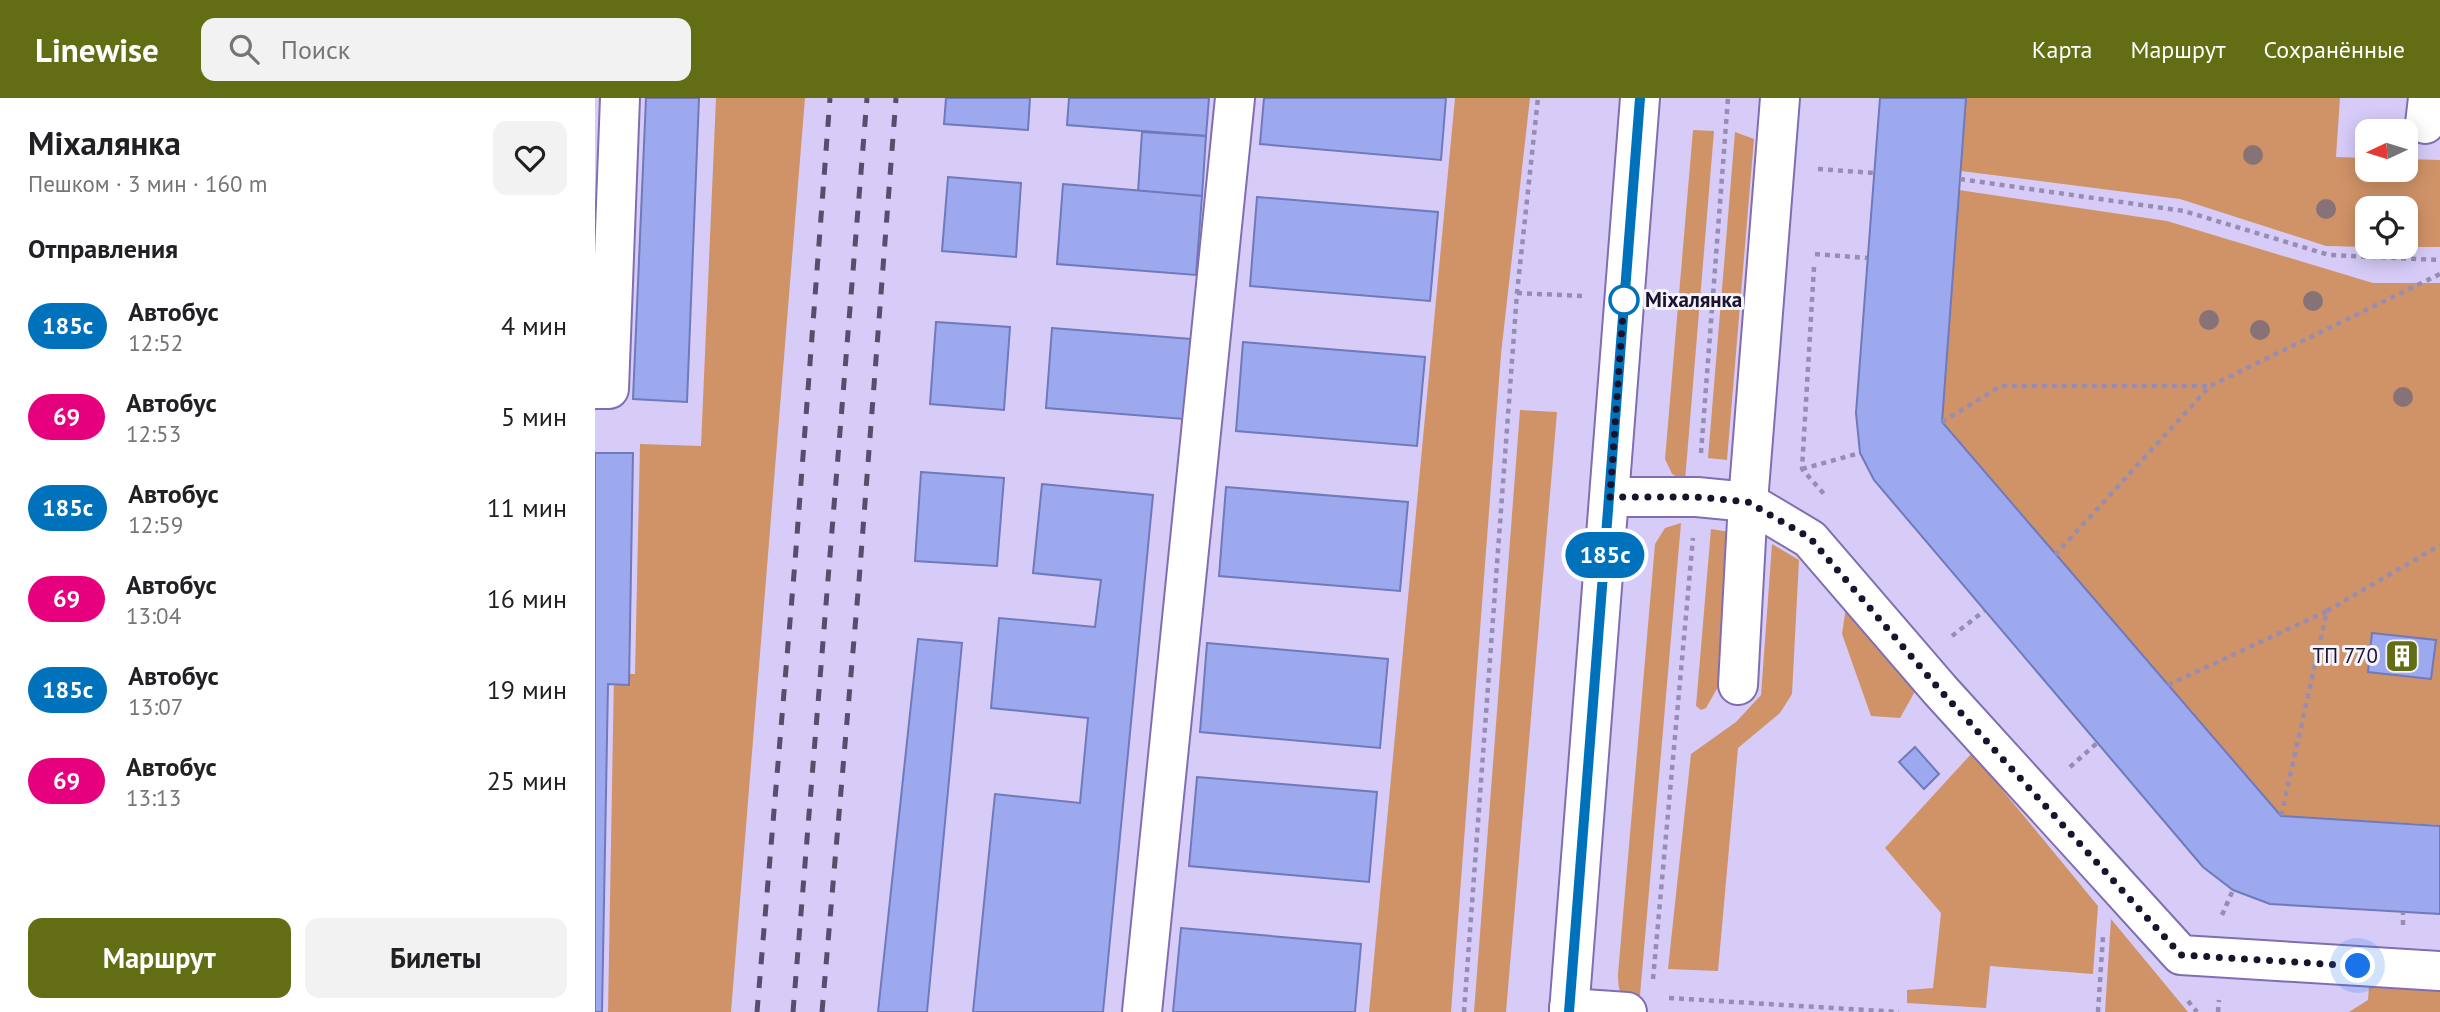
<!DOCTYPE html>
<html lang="ru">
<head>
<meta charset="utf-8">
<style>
	:root { --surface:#fff; --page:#f2f2f2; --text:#202124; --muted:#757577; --accent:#636d14 }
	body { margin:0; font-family:"PT Sans",sans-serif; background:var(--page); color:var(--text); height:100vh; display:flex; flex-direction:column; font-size:26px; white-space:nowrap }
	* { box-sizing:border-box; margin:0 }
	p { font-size:23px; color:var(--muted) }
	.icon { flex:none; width:38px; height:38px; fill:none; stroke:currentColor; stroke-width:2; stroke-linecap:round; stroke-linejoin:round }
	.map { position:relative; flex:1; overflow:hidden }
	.drawer { display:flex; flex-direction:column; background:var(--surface); width:595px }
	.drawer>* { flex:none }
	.badge { padding:0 14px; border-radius:23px; font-size:24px; line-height:46px }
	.needle { width:46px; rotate:266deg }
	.fabs { position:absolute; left:1760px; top:21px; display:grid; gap:14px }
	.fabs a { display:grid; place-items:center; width:63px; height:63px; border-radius:14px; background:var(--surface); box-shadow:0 4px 18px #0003; font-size:35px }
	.you { position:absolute; width:35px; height:35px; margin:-18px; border:5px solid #fff; border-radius:50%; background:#1a73e8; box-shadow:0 0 0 10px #1a73e833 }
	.map>.badge { position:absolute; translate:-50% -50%; box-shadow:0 0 0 4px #fff }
	h2 { padding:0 28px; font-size:26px; line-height:63px }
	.round { display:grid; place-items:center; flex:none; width:74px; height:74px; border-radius:14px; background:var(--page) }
	.summary { display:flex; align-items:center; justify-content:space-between; height:119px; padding:0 28px }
	h1 { font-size:33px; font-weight:700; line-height:52px }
	.button { display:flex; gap:14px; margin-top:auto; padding:14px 28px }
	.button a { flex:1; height:80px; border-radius:14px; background:var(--accent); color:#fff; font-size:28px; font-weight:700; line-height:80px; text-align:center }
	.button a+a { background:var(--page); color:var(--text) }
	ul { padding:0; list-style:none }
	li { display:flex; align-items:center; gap:21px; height:91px; padding:0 28px }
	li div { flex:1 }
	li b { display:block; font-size:26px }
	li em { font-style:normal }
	li .badge { min-width:77px; font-weight:700; text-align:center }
	header { display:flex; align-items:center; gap:42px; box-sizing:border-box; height:98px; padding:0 35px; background:var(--accent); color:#fff }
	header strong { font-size:33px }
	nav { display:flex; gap:38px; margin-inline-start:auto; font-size:24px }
	.search { width:490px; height:63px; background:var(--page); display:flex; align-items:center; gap:18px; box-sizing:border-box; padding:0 24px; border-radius:14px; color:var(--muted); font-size:26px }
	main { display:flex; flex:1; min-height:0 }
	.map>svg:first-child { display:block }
	.green { fill:#d09368 }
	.building { fill:#9da9ee; stroke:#6f79bb; stroke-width:2 }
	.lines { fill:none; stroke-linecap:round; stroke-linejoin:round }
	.minor-casing { stroke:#816eb1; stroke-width:42 }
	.path { stroke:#978db3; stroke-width:4.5; stroke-dasharray:5 5; stroke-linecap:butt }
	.minor { stroke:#fff; stroke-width:38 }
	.rail { stroke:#574e6e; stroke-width:5; stroke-dasharray:12 12; stroke-linecap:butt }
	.tree { fill:#877278 }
	.line-casing { stroke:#fff; stroke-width:16 }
	.line { stroke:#0072bc; stroke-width:10 }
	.walk { stroke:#1b122d; stroke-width:7; stroke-dasharray:0 12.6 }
	.stop-dot { fill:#fff; stroke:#0072bc; stroke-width:3.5 }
	.labels { text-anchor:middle; stroke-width:6; stroke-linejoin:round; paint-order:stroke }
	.stop-label { font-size:21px; font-weight:bold; fill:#1b122d; stroke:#f5f3fb; text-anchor:start }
	.poi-label { font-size:21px; fill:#1b122d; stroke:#f5f3fb; text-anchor:end }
</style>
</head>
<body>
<header>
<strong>Linewise</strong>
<div class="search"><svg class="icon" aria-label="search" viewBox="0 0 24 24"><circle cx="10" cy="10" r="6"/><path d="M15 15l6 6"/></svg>Поиск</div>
<nav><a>Карта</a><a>Маршрут</a><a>Сохранённые</a></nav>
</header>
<main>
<section class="drawer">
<div class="summary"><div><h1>Міхалянка</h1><p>Пешком · 3 мин · 160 m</p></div><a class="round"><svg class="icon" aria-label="heart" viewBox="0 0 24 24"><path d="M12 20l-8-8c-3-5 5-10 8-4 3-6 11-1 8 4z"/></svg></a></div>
<h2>Отправления</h2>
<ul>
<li><span class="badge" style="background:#0072bc;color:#fff">185с</span><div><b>Автобус</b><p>12:52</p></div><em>4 мин</em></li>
<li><span class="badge" style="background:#e6007e;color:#fff">69</span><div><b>Автобус</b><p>12:53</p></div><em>5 мин</em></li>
<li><span class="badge" style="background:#0072bc;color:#fff">185с</span><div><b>Автобус</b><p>12:59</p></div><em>11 мин</em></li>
<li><span class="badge" style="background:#e6007e;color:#fff">69</span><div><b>Автобус</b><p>13:04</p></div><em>16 мин</em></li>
<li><span class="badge" style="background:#0072bc;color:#fff">185с</span><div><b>Автобус</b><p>13:07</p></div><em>19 мин</em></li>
<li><span class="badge" style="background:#e6007e;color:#fff">69</span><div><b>Автобус</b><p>13:13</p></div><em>25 мин</em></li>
</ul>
<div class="button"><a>Маршрут</a><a>Билеты</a></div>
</section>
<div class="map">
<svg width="1845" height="914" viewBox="0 0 1845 914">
	<rect width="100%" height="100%" fill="#d7ccf8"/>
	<g class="green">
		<polygon points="121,0 210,0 136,914 13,914 19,576 40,576 45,346 106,348"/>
		<polygon points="860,0 935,0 906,256 856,914 774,914"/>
		<polygon points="1371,0 1745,0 1741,59 1773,60 1773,72 1811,72 1811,61 1845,62 1845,149 1796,149 1811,149 1811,110 1773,110 1773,149 1731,148 1585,101 1366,73"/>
		<polygon points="1098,32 1119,33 1090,383 1077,376 1070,361"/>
		<polygon points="1140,34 1159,41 1132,362 1113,360"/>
		<polygon points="1364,92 1572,123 1778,185 1845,185 1845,727 1686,718 1347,324"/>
		<polygon points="925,312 962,314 911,914 879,914"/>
		<path d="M1086,425L1044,909C1026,901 1023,896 1023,876L1060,446L1070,430Z"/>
		<polygon points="1116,431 1135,434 1123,589 1111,610 1106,612 1101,608"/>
		<polygon points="1177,446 1204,462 1197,596 1185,615 1143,650 1123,873 1073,871 1096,656 1141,624 1166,597"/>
		<polygon points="1251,509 1323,588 1305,620 1276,618 1247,536"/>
		<polygon points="1377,655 1503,808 1498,876 1395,868 1391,910 1312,905 1312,892 1338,890 1346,815 1290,750"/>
		<polygon points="1516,821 1593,914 1510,914"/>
		<polygon points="1774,888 1845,891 1845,914 1754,914 1773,902"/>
	</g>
	<g class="building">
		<polygon points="51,0 104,0 92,304 38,301"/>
		<polygon points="351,0 435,0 433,32 349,26"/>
		<polygon points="474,0 614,0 611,38 472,27"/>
		<polygon points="669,0 851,0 846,62 665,46"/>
		<polygon points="1285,0 1371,0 1347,324 1686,718 1845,728 1845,816 1675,806 1638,792 1608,769 1279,382 1265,355 1261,315"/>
		<polygon points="547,34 611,38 607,98 543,94"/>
		<polygon points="353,79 426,85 421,159 347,153"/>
		<polygon points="468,86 607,98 601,177 462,166"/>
		<polygon points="662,99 843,114 835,203 655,188"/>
		<polygon points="341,224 415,229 409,312 335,306"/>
		<polygon points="457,230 596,241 589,321 451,310"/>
		<polygon points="648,244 830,259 822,348 641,333"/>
		<polygon points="0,355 38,355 34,587 13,586 7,914 0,914"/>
		<polygon points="326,374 409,380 402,468 320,463"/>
		<polygon points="447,386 558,397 508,914 378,914 400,696 485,705 493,620 396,610 404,520 500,529 506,482 438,475"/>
		<polygon points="631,389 813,404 805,493 624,478"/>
		<polygon points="1777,535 1841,542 1836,581 1773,574"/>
		<polygon points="323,541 367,545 332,914 283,914"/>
		<polygon points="612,545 793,561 785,650 605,634"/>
		<polygon points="1320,649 1344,676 1329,691 1304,664"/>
		<polygon points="602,679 782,694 774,784 594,768"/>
		<polygon points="586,830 766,846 760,914 578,914"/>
	</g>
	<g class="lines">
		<g class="minor-casing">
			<g id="minor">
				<polyline points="1830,26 1833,0"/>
				<polyline points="0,291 14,291 25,0"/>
				<polyline points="1015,399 1102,399 1153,404 1215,441 1345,592 1586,857 1845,873"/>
				<polyline points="1143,587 1153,404 1185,0"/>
				<polyline points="974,910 1032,914"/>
				<polyline points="547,914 640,0"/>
				<polyline points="974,914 1045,0"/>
			</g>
		</g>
		<g class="path">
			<polyline points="1223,71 1279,75"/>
			<polyline points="1365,81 1589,113 1734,157 1845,162"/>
			<polyline points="1220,156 1272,160"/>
			<polyline points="1219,169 1207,371 1229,396"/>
			<polyline points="922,195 988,198"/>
			<polyline points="1347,324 1406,288 1614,288"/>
			<polyline points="1106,355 1133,0"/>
			<polyline points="1207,371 1265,355"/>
			<polyline points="1460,457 1615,288 1845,176"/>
			<polyline points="1732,513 1845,447"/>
			<polyline points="1357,538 1389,513"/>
			<polyline points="1573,587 1732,513 1686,718"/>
			<polyline points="1475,669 1502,645"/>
			<polyline points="1627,817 1638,792"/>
			<polyline points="1808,827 1808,814"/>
			<polyline points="1058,881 1098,440"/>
			<polyline points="1074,900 1304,914"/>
			<polyline points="1593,903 1602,914"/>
			<polyline points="869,914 922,195 943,0"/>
			<polyline points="1503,914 1508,838"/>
			<polyline points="1623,914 1624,902"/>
		</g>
		<use href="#minor" class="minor"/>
		<g class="rail">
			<polyline points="162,914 200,464 235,0"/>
			<polyline points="198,914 272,0"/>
			<polyline points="227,914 264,483 301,0"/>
		</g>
	</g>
	<g class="tree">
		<circle cx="1658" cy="57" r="10"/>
		<circle cx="1731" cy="111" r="10"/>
		<circle cx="1718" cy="203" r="10"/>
		<circle cx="1614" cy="222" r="10"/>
		<circle cx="1665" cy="232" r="10"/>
		<circle cx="1808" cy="299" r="10"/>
	</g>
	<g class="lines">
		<g class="line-casing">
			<polyline id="line" points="974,914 1045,0"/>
		</g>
		<use href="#line" class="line"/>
		<polyline class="walk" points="1029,202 1029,200 1015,399 1102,399 1153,404 1215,440 1345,592 1586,857 1763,868"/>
	</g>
	<defs>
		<g id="building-square" transform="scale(1.75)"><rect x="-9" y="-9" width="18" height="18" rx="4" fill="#636d14" stroke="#f5f3fb"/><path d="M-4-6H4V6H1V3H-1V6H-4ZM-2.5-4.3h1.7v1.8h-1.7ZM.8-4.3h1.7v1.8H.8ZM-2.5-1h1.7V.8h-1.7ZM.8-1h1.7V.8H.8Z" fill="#fff"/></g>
	</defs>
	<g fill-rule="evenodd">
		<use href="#building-square" x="1807" y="558"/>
	</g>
	<circle class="stop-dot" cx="1029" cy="202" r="14"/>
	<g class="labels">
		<g class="stop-label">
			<text x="1050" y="209">Міхалянка</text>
		</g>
		<g class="poi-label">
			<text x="1783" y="565">ТП 770</text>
		</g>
	</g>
</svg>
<div class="fabs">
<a><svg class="needle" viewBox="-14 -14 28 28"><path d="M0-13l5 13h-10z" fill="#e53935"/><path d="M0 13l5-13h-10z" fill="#757577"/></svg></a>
<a><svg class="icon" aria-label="locate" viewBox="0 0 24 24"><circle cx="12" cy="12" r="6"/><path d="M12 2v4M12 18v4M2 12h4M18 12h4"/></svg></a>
</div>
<div class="you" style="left:1763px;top:868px"></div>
<b class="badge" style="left:1010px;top:457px;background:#0072bc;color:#fff">185с</b>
</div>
</main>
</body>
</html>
